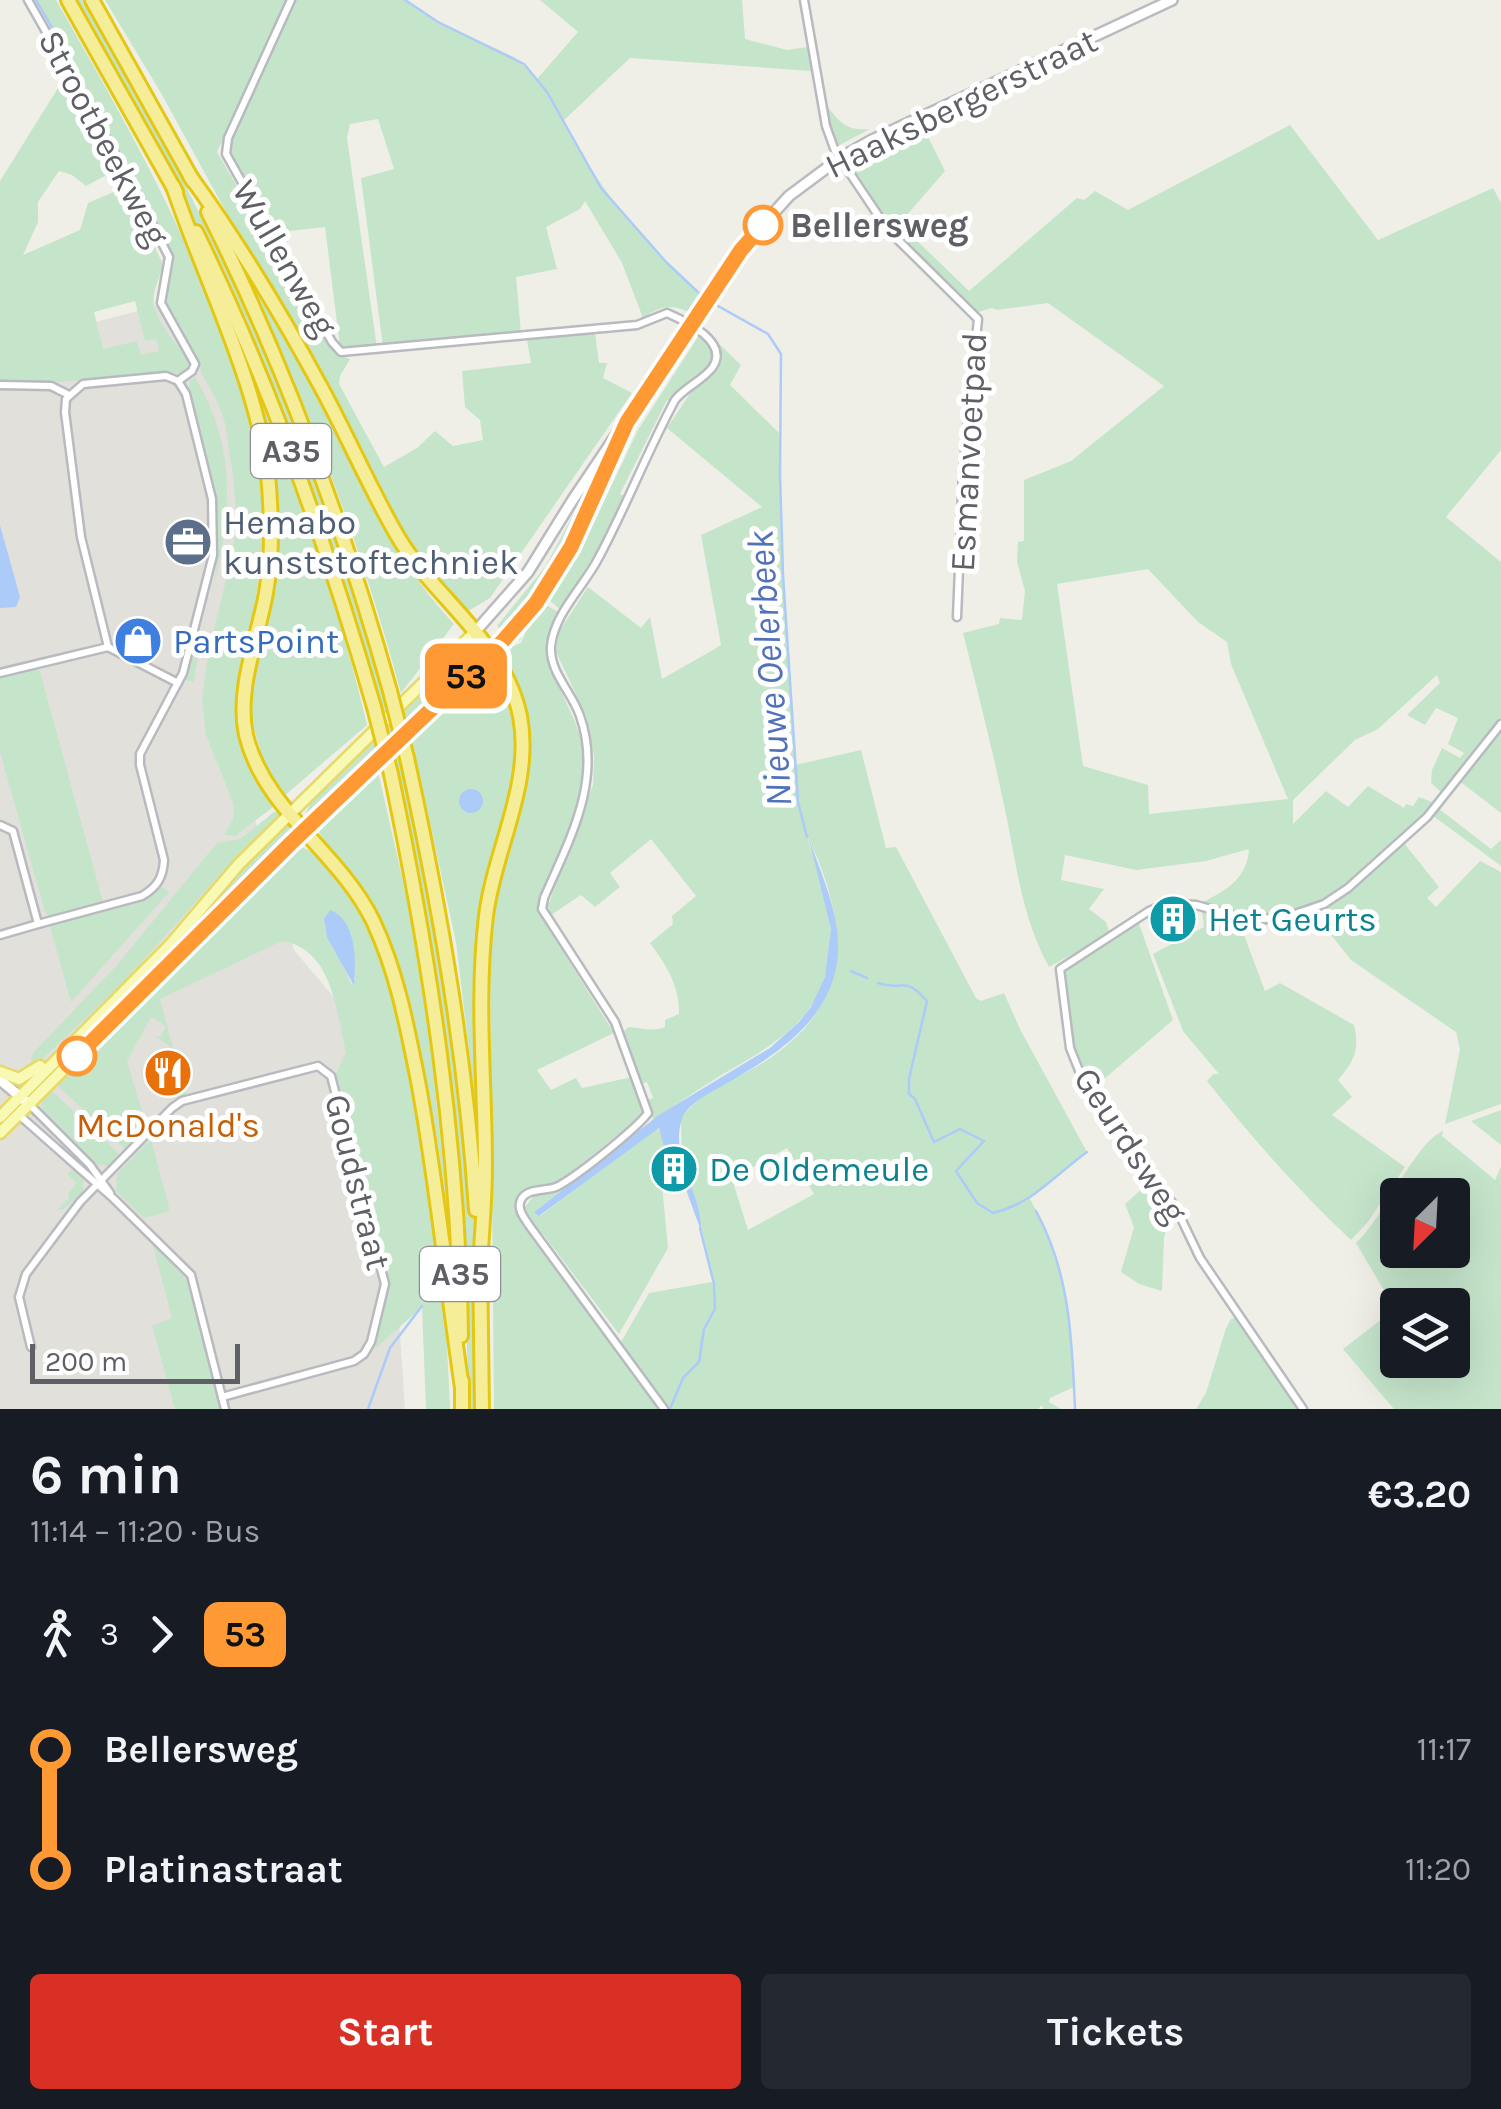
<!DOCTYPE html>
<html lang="en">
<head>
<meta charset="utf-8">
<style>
	:root { --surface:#171b24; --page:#242831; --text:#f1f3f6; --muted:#9ea1a6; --accent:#d93025 }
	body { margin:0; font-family:Karla,sans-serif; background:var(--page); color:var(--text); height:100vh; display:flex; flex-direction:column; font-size:38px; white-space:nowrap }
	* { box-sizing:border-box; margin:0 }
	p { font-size:32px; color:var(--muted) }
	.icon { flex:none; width:55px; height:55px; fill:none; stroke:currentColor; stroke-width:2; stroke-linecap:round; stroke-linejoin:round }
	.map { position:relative; height:1409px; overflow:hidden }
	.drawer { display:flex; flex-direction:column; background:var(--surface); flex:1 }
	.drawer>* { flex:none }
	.badge { padding:0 20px; border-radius:15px; font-size:35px; line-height:65px }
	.needle { width:65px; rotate:204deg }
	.controls { position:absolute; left:1380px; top:1178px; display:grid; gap:20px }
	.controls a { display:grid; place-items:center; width:90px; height:90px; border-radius:10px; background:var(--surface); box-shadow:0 10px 40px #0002; font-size:50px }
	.scale { position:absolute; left:30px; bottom:25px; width:210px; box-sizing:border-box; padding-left:10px; border:5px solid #5e6066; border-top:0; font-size:28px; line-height:35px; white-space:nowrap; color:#5e6066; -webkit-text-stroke:8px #fff; paint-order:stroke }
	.map>.badge { position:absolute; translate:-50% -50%; box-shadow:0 0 0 5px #fff }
	.legs { display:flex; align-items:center; gap:15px; height:110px; padding:0 30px; font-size:32px }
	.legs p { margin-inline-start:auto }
	.overview { display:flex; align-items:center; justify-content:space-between; height:170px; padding:0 30px }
	h1 { font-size:55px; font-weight:700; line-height:75px }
	.primary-button { display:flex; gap:20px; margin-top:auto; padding:20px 30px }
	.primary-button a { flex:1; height:115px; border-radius:10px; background:var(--accent); color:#fff; font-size:40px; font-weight:700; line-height:115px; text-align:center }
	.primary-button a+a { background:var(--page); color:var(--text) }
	ul { padding:0 30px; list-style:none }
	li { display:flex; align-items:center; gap:35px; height:120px; font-size:38px }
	li i { display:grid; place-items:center; width:15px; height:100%; margin:0 12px; background:currentColor }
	li i::after { content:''; width:25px; height:25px; margin:-12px; border:8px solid; border-radius:50%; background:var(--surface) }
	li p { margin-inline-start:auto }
	li:first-child i { background:linear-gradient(#0000 50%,currentColor 0) }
	li:last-child i { background:linear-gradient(currentColor 50%,#0000 0) }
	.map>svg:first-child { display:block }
	.industrial { fill:#e1e0db }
	.green { fill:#c5e5cb; fill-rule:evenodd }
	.water { fill:#adcbf9 }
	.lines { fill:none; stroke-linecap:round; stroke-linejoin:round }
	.stream { stroke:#adcbf9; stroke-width:2.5 }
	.minor-casing { stroke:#b9babf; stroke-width:11 }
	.secondary-casing { stroke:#babbc1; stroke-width:14 }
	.primary-casing { stroke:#e7d968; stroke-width:15 }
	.motorway-casing { stroke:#e4c712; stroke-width:18 }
	.minor { stroke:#fff; stroke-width:6 }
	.secondary { stroke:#fff; stroke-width:9 }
	.primary { stroke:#f8f9b2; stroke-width:10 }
	.motorway { stroke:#f5ed98; stroke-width:12 }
	.motorway-bridge-casing { stroke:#e4c712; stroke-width:18; stroke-linecap:butt }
	.motorway-bridge { stroke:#f5ed98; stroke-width:12 }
	.line-1-casing { stroke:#fff; stroke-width:22 }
	.line-1 { stroke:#f93; stroke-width:15 }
	.stop-1-dot { fill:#fff; stroke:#f93; stroke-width:5 }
	.labels { text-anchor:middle; stroke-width:10; stroke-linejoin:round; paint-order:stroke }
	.shield { fill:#fff; stroke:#8e9094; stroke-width:2.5 }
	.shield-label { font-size:32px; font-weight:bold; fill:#5e6066 }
	.street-label { font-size:35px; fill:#5e6066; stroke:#fff }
	.stop-label { font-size:35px; font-weight:bold; fill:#5e6066; stroke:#fff; text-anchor:start }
	.service-label { font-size:35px; fill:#4e5e75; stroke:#fff; text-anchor:start }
	.shop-label { font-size:35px; fill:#366cbe; stroke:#fff; text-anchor:start }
	.culture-label { font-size:35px; fill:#0d838f; stroke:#fff; text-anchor:start }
	.food-label { font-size:35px; fill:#c56008; stroke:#fff }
	.water-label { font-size:38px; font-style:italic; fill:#5172bb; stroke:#fff }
</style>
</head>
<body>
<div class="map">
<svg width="1501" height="1409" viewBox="0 0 1501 1409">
	<rect width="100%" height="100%" fill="#efefe7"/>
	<polygon class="industrial" points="183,299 252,496 231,739 294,950 381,1053 405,1409 0,1409 0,347"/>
	<g class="green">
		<path d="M36,0H56C138,143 247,332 261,497C265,541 259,584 251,626C247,648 240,672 240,694C241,717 266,778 274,803L272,808L235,836L224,835L233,819L234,805L206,735L202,699L209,650L232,555L237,520L233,476L225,423L217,401L201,372L199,360L163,307L174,262L98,109Z"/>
		<path d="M72,0H82C214,221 324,457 388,707L380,715L361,648L205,246L169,172Z"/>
		<polygon points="105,0 286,0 217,152 335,353 350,359 340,376 339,384 384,467 417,448 435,431 453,446 483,440 480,420 465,407 462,371 531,363 527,340 595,333 599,363 607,363 603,378 632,393 490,598 465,613 407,543 161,93"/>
		<path d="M294,0H405L448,27L516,58L537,79L578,32L540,0H742L745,39L787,50L807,47L811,71L630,58L563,121C599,190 642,240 699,293L688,312C670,303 659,307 643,318L622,263L585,201L580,209L546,227L557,269L516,277L521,333L383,347L361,178L394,169L378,119L350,124L347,138L377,348L344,350L340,347L325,227L271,233L230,156L232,135Z"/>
		<path d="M68,72L116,170L86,186L72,175L59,171L38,202V222L23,255L80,230L88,203L125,187L162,262C162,274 156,283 154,294C150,317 177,343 189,361L187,373L153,372L42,384L0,382V181ZM135,301L145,341L156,339L159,351L141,355L137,341L103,349L94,312Z"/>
		<path d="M824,102C839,121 844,131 870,129L836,147Z"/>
		<path d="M1290,125L1378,240L1493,188L1501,203V450L1446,517L1501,562V718L1442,793L1431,783L1432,770L1442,748L1460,758L1464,753L1448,744L1458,718L1436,708L1425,725L1407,715L1440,683L1437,675L1378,729L1355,740L1293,800V824L1326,791L1348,807L1368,786L1404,808L1406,804L1413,806L1419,797L1435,803C1421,822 1401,837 1384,853C1319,912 1287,929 1199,904C1225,891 1247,880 1249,849L1206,861L1136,870L1065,855L1061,880L1104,889L1089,909L1106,922L1110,934L1049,967C1021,917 1016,860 1004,805C992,747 977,690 963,633L999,624L1000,618L1022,620L1025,591L1017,562L1018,542L1024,541V480L1071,461L1164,386L1048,303L997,310L992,308L978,312L902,240L909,233L969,291L1077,198L1084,200L1095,191L1128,210ZM1148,569L1198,622L1227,642L1231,664L1288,799L1149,814L1148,785L1083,766L1057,584Z"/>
		<polygon points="924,129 945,171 893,231 849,166"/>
		<path d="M240,259C268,308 297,357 323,407C362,484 394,560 454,624L401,693C361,544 305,399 240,259Z"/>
		<path d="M698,337L708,341C722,372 689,379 671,403L667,400L620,494L625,496L602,543L561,610L549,600L589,533L638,430Z"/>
		<path d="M714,339L741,365L730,385L780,434L783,575L795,765L861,750L886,848L896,847L976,998L981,1001L1004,993L1020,1029L1087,1152L1030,1199C1067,1266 1069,1312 1074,1387L1050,1398L1049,1402L1061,1409H1043L1042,1405L1038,1409H668L621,1342L649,1293L712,1282L716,1291L693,1193L682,1160L681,1120C695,1094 731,1081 756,1067C854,1009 852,929 807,835C815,865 830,900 831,931C833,1011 784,1039 723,1074C699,1089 676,1104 653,1120L648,1100L653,1098L647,1082L641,1084L623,1032L629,1027C643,1028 651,1032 665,1027V1020L679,1014C680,986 666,965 650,943L673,924L672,916L696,896L651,839L610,873L620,887L595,907L581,895L551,915L548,906L593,785L594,756L586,715L556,652L558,633L588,587L641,628L650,617L662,679L718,647L721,645L701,535L762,507L667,428L691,392L719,367L721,354ZM787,1148L814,1194L748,1230L732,1179Z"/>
		<path d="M235,340C290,464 336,593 367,725L283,797L266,770L252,722V687L274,533Z"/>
		<polygon points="691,342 634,431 574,555 526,624 520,640 513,642 509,638 536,605 629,431 679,352"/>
		<path d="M195,377C259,484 210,573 194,682L184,680C211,621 226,552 214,488C208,454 195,422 189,389L190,381Z"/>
		<polygon points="609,454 589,504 549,580 506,633 497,626 545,567 593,478"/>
		<path d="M546,605L560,613C529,677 585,704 584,767C584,807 554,862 539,899L538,912L614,1033L537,1070L551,1090L576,1078L582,1088L632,1077L645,1113L555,1185L522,1192L514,1205L518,1216L659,1409H494L490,961L498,884L525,791L530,744L526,708L503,649L507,640L513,646L521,643L528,627Z"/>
		<polygon points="474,648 479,653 475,660 310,819 304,817 311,802 467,651"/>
		<polygon points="491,660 513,713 517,766 489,885 478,1125 456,942 411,736"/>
		<polygon points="39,668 103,902 49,917 45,912 0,752 0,676"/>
		<polygon points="1501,726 1501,813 1458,780"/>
		<path d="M398,748C438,906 465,1071 475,1234C478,1292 478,1351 479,1409H468C467,1187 441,971 390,755Z"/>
		<path d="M377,767L409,908L429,1032L450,1228C435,1123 421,1013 375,916C360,884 333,858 316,827Z"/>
		<polygon points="1438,808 1491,849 1501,840 1501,866 1432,815"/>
		<polygon points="274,812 283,813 237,856 122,984 36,1065 31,1060 33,1053 117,965 217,843 240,839"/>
		<polygon points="291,820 300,830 173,952 238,871"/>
		<polygon points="1404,843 1439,887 1427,898 1436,907 1480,861 1501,872 1501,1104 1445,1124 1460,1049 1456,1032 1351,960 1328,931 1311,925 1289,926 1288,922 1331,904"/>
		<path d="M300,847C322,853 331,870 344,888C385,948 396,1004 411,1074C434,1184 446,1296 450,1409H426L422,1307L375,1349L389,1287L335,1076L346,1052C336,1012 333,949 282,941L160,999L186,1096L180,1098L177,1094L182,1088L172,1048L154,1035L160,1037L166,1026L151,1017L127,1061L147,1128L125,1149L55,1083L73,1071L76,1074L86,1065L83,1061L94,1046L126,1018ZM324,925L351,933L355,979L352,985Z"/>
		<polygon points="162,887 169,892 71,1002 50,926 139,900"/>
		<path d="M1202,911L1241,922L1270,924L1244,935L1265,991L1280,983L1354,1025C1360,1049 1354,1062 1338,1080L1352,1097L1332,1115L1405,1167L1367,1223L1351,1240C1299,1191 1251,1137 1207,1081L1213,1074H1219L1183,1031L1153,954L1204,927Z"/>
		<polygon points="1138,921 1173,1020 1090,1091 1075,1049 1061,973 1066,966"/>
		<polygon points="49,1088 117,1152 119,1156 110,1166 94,1164 46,1117 41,1105"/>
		<polygon points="1501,1110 1501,1145 1471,1121"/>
		<polygon points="657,1128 662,1132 665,1150 676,1162 665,1167 661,1175 668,1248 619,1334 542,1233 531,1225 524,1208 534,1196 565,1188 535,1211 540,1216"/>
		<path d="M1443,1131L1442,1136L1495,1180L1501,1167V1409H1394L1343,1349L1395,1309L1356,1243C1384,1218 1415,1142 1443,1131ZM1398,1195H1452V1250H1398ZM1398,1305H1452V1360H1398Z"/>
		<polygon points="151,1139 170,1211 144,1218 116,1191 117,1174"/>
		<polygon points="73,1169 83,1179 83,1193 64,1209 57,1210 69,1198 69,1192 77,1183 67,1174"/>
		<polygon points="1151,1181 1172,1207 1164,1238 1162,1291 1139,1284 1121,1272 1134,1227 1125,1204"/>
		<polygon points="152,1242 188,1281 221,1409 175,1409 152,1326 172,1318"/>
		<polygon points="1238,1317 1301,1409 1196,1409 1206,1393 1226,1328 1231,1319"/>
	</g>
	<g class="water">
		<polygon points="0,525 20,597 16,607 0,608"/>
		<circle cx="471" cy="801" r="12"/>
		<path d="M808,835C818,866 833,898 837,930C847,1007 787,1049 729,1082C714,1091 688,1102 682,1119C669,1156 703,1196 701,1231L676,1162L665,1150L659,1128L539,1216L534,1212L659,1115L770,1048L799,1022L811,1007L825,977L831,929Z"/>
		<path d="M330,910C357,920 356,961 354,986L327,937L324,919Z"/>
	</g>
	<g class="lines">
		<g class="stream">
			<polyline points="36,0 73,64"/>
			<polyline points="405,0 438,22 524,64 547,92 601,188 666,262 699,293"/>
			<polyline points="718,306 768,334 781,354 780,474 783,575 798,802 807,837"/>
			<polyline points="851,971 867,978"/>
			<path d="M878,983C905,992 903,974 927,1001L909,1079V1094L915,1099L934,1142L960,1129L984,1141L956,1171L977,1203L993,1213C1032,1204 1055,1175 1087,1152"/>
			<path d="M1036,1211C1070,1273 1072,1339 1075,1409"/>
			<polyline points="368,1409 390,1348 422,1306"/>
			<polyline points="670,1409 683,1378 699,1362 704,1329 715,1309 714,1284 700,1228"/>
		</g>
		<g class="minor-casing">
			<g id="minor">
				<polyline points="28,0 129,178 169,257 161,303 195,364 192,371 178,381"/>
				<path d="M291,0L228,138L226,154L332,342L341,352L637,325L667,313C685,321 731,342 712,368C702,381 685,387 675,400C647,452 626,507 598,559C584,586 554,614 551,646C549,672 572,692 580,716C603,781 569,840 544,898L542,909L615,1022L648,1113C636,1129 574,1179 556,1187C546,1191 526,1188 521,1200C516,1210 526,1220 531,1228L664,1409"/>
				<polyline points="804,0 826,126 835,151 888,230 978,319 963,472 957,617"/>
				<polyline points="0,385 51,386 69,395"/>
				<polyline points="0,673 108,647 178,683"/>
				<polyline points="0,825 13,831 38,924 0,935"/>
				<path d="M38,924L142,896C157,887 163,878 164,860L140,765V754L183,673L213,555L212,499L186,394L178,381L166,376L83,384L66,399L65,412L81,537L108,647"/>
				<polyline points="29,1104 90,1165 110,1193"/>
				<polyline points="19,1115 114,1199 191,1275 225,1409"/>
				<polyline points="31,1347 19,1297 26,1274 80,1202 172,1108 182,1101 318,1066 331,1076 385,1284 371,1342 364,1354 354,1361 222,1397"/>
				<polyline points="1303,1409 1200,1258 1176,1208 1084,1083 1070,1048 1060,969 1149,911 1167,903 1196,905 1239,917 1264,919 1295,914 1324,904 1348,888 1427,817 1501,724"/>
			</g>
		</g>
		<g class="secondary-casing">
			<g id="secondary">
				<polyline points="475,632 528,572 572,501 741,249 789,196 840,158 872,140 1172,0"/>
				<path d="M492,651C554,594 586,517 619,442"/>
				<polyline points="0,1080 29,1104"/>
			</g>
		</g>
		<g class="primary-casing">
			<g id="primary">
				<polyline points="0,1072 19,1079 40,1066"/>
				<polyline points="0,1117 170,945 239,864 475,632"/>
				<polyline points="0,1133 290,843 492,651"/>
			</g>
		</g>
		<g class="motorway-casing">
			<g id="motorway">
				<polyline points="68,0 176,192"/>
				<polyline points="92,0 193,181"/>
				<path d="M190,176C238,242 283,317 322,389C348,437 370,489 398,537C435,599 505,642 520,716C533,785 494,850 486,916C476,999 485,1083 485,1166C485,1199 482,1232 480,1265"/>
				<path d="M173,186C206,285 267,399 270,503C272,532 271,564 266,593C258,638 236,689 246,735C264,810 340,853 373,921C397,972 407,1026 418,1081C437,1183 447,1286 462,1388"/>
				<path d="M208,212C285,365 344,527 390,691"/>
				<path d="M196,232C271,385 327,544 374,707"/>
				<path d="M407,758C440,908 466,1057 476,1210"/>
				<path d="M391,774C430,960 459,1146 461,1336"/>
				<polyline points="480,1260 482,1409"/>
				<polyline points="462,1381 462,1409"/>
			</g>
		</g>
		<use href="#minor" class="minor"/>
		<use href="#secondary" class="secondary"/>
		<use href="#primary" class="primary"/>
		<use href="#motorway" class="motorway"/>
		<g class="motorway-bridge-casing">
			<g id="motorway-bridge">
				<polyline points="390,691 407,758"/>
				<polyline points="374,707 391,774"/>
			</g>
		</g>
		<use href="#motorway-bridge" class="motorway-bridge"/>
	</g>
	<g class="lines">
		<g class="line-1-casing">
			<polyline id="line-1" points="77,1056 290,844 502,642 536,603 571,547 627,422 741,250 763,225"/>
		</g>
		<use href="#line-1" class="line-1"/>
	</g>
	<defs>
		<g id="office-disc" transform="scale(2.5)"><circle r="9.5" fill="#5c6f8a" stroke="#fff"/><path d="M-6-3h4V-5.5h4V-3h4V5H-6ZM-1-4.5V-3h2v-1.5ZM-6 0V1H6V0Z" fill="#fff"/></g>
		<g id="shop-disc" transform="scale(2.5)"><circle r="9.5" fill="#3f7fe0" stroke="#fff"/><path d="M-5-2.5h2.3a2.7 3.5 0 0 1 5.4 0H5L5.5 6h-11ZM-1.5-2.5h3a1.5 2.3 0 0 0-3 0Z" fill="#fff"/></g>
		<g id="building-disc" transform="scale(2.5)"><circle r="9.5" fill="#0f9aa8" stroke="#fff"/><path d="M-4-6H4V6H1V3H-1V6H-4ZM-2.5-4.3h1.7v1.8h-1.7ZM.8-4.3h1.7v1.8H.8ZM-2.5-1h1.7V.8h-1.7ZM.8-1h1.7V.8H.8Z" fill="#fff"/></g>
		<g id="restaurant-disc" transform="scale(2.5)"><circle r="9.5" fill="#e8710a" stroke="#fff"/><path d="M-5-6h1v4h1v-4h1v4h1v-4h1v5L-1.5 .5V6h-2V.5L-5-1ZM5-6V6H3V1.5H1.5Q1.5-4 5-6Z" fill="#fff"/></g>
	</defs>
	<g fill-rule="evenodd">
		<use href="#office-disc" x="188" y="542"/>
		<use href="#shop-disc" x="138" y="641"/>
		<use href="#building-disc" x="1173" y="919"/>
		<use href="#restaurant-disc" x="168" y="1073"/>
		<use href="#building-disc" x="674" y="1169"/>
	</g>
	<g class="stop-1-dot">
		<circle cx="763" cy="225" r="18"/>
		<circle cx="77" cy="1056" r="18"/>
	</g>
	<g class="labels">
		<g class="shield">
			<rect x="251" y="424" width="80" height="54" rx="8"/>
			<rect x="420" y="1247" width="80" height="54" rx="8"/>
		</g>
		<g class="shield-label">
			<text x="291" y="462">A35</text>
			<text x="460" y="1285">A35</text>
		</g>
		<g class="street-label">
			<text transform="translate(961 103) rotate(-26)" y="12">Haaksbergerstraat</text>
			<text transform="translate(104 138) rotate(62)" y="12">Strootbeekweg</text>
			<text transform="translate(285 258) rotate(60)" y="12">Wullenweg</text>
			<text transform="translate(968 452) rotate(-87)" y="12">Esmanvoetpad</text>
			<text transform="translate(1131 1145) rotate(57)" y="12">Geurdsweg</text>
			<text transform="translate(358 1182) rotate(76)" y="12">Goudstraat</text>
		</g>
		<g class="stop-label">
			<text x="790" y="237">Bellersweg</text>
		</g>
		<g class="service-label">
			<text x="223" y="534">Hemabo<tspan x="223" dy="40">kunststoftechniek</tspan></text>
		</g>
		<g class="shop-label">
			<text x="173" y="653">PartsPoint</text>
		</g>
		<g class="culture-label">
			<text x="1208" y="931">Het Geurts</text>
			<text x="709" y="1181">De Oldemeule</text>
		</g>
		<g class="food-label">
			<text x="168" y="1137">McDonald's</text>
		</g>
		<g class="water-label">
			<text transform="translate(769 669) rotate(-94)" y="13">Nieuwe Oelerbeek</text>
		</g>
	</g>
</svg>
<div class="controls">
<a><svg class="needle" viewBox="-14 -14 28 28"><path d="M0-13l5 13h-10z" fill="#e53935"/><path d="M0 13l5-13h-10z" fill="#9ea1a6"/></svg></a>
<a><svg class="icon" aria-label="layers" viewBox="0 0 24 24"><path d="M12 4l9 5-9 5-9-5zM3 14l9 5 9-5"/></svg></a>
</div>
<div class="scale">200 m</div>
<b class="badge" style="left:466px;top:676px;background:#f93;color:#111">53</b>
</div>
<section class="drawer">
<div class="overview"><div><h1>6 min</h1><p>11:14 – 11:20 · Bus</p></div><b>€3.20</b></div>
<div class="legs"><svg class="icon" aria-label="walk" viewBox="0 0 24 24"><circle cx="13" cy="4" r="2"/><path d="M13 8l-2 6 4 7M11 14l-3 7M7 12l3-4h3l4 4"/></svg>3<svg class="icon" aria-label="forward" viewBox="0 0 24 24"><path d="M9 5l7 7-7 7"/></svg><b class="badge" style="background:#f93;color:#111">53</b></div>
<ul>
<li><i style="color:#f93"></i><b>Bellersweg</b><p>11:17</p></li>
<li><i style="color:#f93"></i><b>Platinastraat</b><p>11:20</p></li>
</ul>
<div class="primary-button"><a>Start</a><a>Tickets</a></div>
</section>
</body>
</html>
